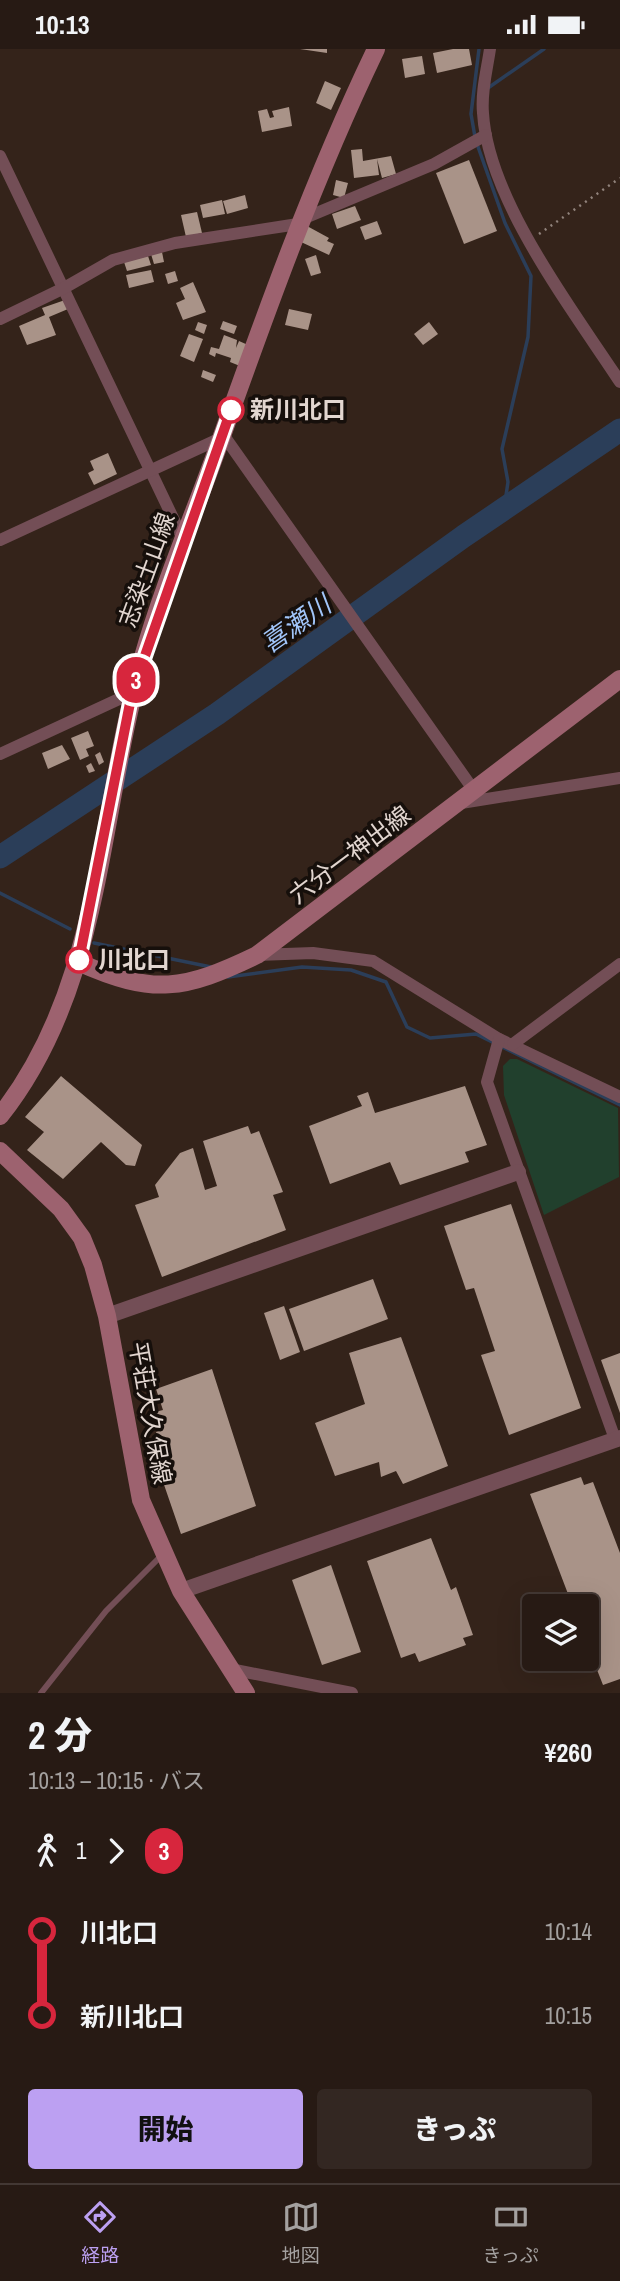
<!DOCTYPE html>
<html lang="ja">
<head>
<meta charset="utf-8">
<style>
	:root { --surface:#271a14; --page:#332722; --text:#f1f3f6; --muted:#a4a1a0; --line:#433834; --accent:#bca0f2 }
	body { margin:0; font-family:"Archivo Narrow","Noto Sans JP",sans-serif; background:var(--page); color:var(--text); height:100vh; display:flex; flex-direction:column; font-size:26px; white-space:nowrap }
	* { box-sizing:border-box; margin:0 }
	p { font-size:23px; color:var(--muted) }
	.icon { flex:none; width:38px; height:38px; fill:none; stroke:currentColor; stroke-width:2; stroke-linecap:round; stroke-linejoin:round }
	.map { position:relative; height:1644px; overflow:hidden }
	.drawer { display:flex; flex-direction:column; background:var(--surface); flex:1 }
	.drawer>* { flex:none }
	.badge { padding:0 14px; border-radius:23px; font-size:24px; line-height:46px }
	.tools { position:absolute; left:522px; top:1545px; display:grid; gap:14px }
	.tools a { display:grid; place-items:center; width:77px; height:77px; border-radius:7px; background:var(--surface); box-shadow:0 7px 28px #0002,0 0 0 2px var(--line); font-size:35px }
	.map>.badge { position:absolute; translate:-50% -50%; box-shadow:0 0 0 4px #fff }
	.legs { display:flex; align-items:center; gap:10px; height:77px; padding:0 28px; font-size:23px }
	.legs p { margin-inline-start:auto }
	.overview { display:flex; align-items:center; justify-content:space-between; height:119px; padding:0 28px }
	h1 { font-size:38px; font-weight:800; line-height:52px }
	.primary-button { display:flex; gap:14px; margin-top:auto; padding:14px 28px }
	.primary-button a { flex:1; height:80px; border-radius:7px; background:var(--accent); color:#111; font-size:28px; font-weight:800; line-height:80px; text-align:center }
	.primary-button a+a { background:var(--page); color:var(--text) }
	ul { padding:0 28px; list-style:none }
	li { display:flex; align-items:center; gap:24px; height:84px; font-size:26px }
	li i { display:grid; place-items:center; width:10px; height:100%; margin:0 9px; background:currentColor }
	li i::after { content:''; width:18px; height:18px; margin:-9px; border:5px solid; border-radius:50%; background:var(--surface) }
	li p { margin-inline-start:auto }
	li:first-child i { background:linear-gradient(#0000 50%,currentColor 0) }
	li:last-child i { background:linear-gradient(currentColor 50%,#0000 0) }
	.status { display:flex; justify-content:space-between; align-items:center; height:49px; padding:0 35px; background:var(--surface); direction:ltr }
	.status svg { height:19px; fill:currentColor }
	.menu { display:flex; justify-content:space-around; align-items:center; height:98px; border-top:2px solid var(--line); background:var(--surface); font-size:19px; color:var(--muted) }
	.menu a { display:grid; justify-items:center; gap:4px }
	.menu .selected { color:var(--accent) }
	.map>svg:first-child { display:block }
	.green { fill:#21402d }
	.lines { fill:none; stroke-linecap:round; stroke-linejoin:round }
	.stream { stroke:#2b3e59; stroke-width:3.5 }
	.river { stroke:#2b3e59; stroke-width:23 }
	.building { fill:#a99388 }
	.path { stroke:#91837c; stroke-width:2.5; stroke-dasharray:2 5; stroke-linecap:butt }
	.service { stroke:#734e56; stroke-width:6 }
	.minor { stroke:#734e56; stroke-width:12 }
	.tertiary { stroke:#734e56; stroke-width:16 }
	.secondary { stroke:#9d626f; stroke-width:18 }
	.line-1-casing { stroke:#fff; stroke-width:16 }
	.line-1 { stroke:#d7263d; stroke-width:10 }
	.stop-1-dot { fill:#fff; stroke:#d7263d; stroke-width:3.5 }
	.labels { text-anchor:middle; stroke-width:7; stroke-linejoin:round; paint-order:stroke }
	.stop-label { font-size:24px; font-weight:bold; fill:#e2d6d0; stroke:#160f0b; text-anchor:start }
	.street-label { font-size:24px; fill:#e2d6d0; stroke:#160f0b }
	.water-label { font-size:26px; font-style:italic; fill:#a1c5f9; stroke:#160f0b }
</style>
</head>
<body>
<div class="status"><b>10:13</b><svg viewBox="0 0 49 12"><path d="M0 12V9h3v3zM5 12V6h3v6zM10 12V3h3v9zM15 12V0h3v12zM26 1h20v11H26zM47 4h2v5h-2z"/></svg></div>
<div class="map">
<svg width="620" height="1644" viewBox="0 0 620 1644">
	<rect width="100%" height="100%" fill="#34231a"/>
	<polygon class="green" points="510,1010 517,1010 618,1059 619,1128 544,1166 504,1046 503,1017"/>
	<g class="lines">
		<g class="stream">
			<polyline points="488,39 544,0"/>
			<polyline points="475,88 471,65 479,0"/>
			<polyline points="477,95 505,174 531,227 528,288 502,400 508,433 504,460"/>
			<polyline points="0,844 70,880"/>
			<polyline points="94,894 211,918"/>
			<polyline points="228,928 302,918 351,921 386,933 407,978 430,989 476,985 620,1056"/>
		</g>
		<polyline class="river" points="0,808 217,665 464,487 620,381"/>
	</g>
	<g class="building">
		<polygon points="300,0 327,0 327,4"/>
		<polygon points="453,0 469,0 472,16 437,24 433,4"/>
		<polygon points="422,7 425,25 405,29 402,10"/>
		<polygon points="325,32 341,39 331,61 316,54"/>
		<polygon points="289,58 292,77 262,83 258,62 267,60 270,69 274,68 272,62"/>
		<polygon points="362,100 363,112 391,107 396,125 382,129 377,110 379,126 354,129 351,101"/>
		<polygon points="469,111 497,182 464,195 436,124"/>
		<polygon points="336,131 348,134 344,149 333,146"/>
		<polygon points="245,146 248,159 227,165 223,152"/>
		<polygon points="222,151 225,165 203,169 200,156"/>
		<polygon points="355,157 361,171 337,180 332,165"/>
		<polygon points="197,163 202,184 186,188 181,166"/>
		<polygon points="377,172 382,185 365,191 360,178"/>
		<polygon points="307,177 329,189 327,192 334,195 329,206 301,193"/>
		<polygon points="162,203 164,213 154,215 151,205"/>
		<polygon points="316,206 321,224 311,227 305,210"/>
		<polygon points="148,207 151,216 127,222 124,213"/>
		<polygon points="151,221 154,233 129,239 126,226"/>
		<polygon points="175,222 178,232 168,235 165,225"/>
		<polygon points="193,233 206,263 183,271 176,254 185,250 180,239"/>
		<polygon points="65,251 68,260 49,268 56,286 27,296 19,277 45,266 42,259"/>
		<polygon points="289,260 312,265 308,281 285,276"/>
		<polygon points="223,272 237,277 234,285 220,280"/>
		<polygon points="198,273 207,276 204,285 195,281"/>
		<polygon points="429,273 438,285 423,296 414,285"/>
		<polygon points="189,285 203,290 194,313 180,307"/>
		<polygon points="224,286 237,291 236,299 239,292 248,296 240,317 230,313 231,309 216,304 215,308 209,305 211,298 219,300"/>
		<polygon points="203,321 216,326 213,333 201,328"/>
		<polygon points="108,404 117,425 94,436 88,424 94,421 90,412"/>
		<polygon points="88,682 94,697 86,700 89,707 80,711 71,689"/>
		<polygon points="62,696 70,710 48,720 42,704"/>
		<polygon points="100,703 104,713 99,716 95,706"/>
		<polygon points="91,714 95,722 89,724 86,717"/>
		<polygon points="61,1027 142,1096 135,1117 126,1116 101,1093 63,1130 27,1101 44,1083 25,1068"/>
		<polygon points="465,1037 487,1096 465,1103 469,1113 400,1136 390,1113 330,1135 309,1077 362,1057 357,1047 368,1043 375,1064"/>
		<polygon points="248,1077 251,1085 259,1082 283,1143 273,1146 286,1181 162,1228 135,1156 159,1148 155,1136 180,1104 193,1099 205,1141 217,1137 203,1092"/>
		<polygon points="511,1155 581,1359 509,1386 481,1306 495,1302 474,1239 466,1241 444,1177"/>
		<polygon points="373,1230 388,1270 304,1302 289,1260"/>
		<polygon points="284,1257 300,1303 280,1311 264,1264"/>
		<polygon points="401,1288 448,1417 403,1435 396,1422 381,1428 379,1413 335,1427 315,1374 365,1355 349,1304"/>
		<polygon points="620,1304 620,1364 601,1311"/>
		<polygon points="212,1320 256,1457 181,1485 151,1398 160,1394 156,1383 162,1381 155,1363 163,1361 156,1340"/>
		<polygon points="581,1428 584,1436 593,1433 620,1504 620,1630 603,1636 586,1593 586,1558 573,1558 530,1445"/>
		<polygon points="431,1489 451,1541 456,1538 473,1586 463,1589 466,1596 419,1613 415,1604 401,1609 367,1512"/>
		<polygon points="331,1516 361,1603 322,1616 292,1531"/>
	</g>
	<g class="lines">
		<polyline class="path" points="539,185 620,129"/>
		<polyline class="service" points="41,1644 106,1562 162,1506"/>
		<g class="minor">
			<path d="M490,0C487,21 481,42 483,64C488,151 573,261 620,333"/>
			<polyline points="0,107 184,492"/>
			<polyline points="300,171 434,115 486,86"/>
			<polyline points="0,270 64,239 113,211 175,194 298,175"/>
			<polyline points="222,384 475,743"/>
			<polyline points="0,491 221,389"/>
			<polyline points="0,705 132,644"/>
			<polyline points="461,754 620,729"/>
			<polyline points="257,906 313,904 373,912 499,990 620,1048"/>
			<polyline points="499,990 487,1033 615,1390"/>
			<polyline points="513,995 620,915"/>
			<polyline points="230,1620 352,1644"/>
		</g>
		<g class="tertiary">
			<polyline points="107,1267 518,1123"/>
			<polyline points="181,1542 620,1389"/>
		</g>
		<g class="secondary">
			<path d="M78,913C154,947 184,941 257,906L620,630"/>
			<path d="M0,1067C104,936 98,762 143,608C163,537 193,468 218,398C266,263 314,129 376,0"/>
			<polyline points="0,1102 61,1160 82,1189 93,1216 107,1267 141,1451 181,1542 246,1644"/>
		</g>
	</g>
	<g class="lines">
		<g class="line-1-casing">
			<polyline id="line-1" points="79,911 132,644 231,361"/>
		</g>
		<use href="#line-1" class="line-1"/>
	</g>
	<g class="stop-1-dot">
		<circle cx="231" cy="361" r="12"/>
		<circle cx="79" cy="911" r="12"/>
	</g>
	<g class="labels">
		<g class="stop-label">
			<text x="250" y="369">新川北口</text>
			<text x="98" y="919">川北口</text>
		</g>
		<g class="street-label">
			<text transform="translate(147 521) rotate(-70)" y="8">志染土山線</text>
			<text transform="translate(350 806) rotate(-37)" y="8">六分一神出線</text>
			<text transform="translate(150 1364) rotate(80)" y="8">平荘大久保線</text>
		</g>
		<g class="water-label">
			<text transform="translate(296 575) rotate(-35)" y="9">喜瀬川</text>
		</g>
	</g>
</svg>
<div class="tools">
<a><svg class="icon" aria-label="layers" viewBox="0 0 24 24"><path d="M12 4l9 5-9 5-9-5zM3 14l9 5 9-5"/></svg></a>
</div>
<b class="badge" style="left:136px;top:631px;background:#d7263d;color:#fff">3</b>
</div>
<section class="drawer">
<div class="overview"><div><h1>2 分</h1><p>10:13 – 10:15 · バス</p></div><b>¥260</b></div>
<div class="legs"><svg class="icon" aria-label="walk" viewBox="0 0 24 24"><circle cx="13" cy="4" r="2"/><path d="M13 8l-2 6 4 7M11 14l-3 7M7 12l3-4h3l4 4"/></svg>1<svg class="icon" aria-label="forward" viewBox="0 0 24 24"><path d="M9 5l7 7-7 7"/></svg><b class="badge" style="background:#d7263d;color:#fff">3</b></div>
<ul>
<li><i style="color:#d7263d"></i><b>川北口</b><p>10:14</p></li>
<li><i style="color:#d7263d"></i><b>新川北口</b><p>10:15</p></li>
</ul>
<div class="primary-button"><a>開始</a><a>きっぷ</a></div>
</section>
<nav class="menu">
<a class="selected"><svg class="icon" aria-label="directions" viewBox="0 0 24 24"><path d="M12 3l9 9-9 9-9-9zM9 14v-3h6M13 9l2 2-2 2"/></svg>経路</a>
<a><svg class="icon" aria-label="map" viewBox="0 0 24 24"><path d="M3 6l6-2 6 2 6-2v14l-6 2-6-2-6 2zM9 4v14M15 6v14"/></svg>地図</a>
<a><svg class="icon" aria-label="tickets" viewBox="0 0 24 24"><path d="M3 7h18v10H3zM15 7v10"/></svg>きっぷ</a>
</nav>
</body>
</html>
